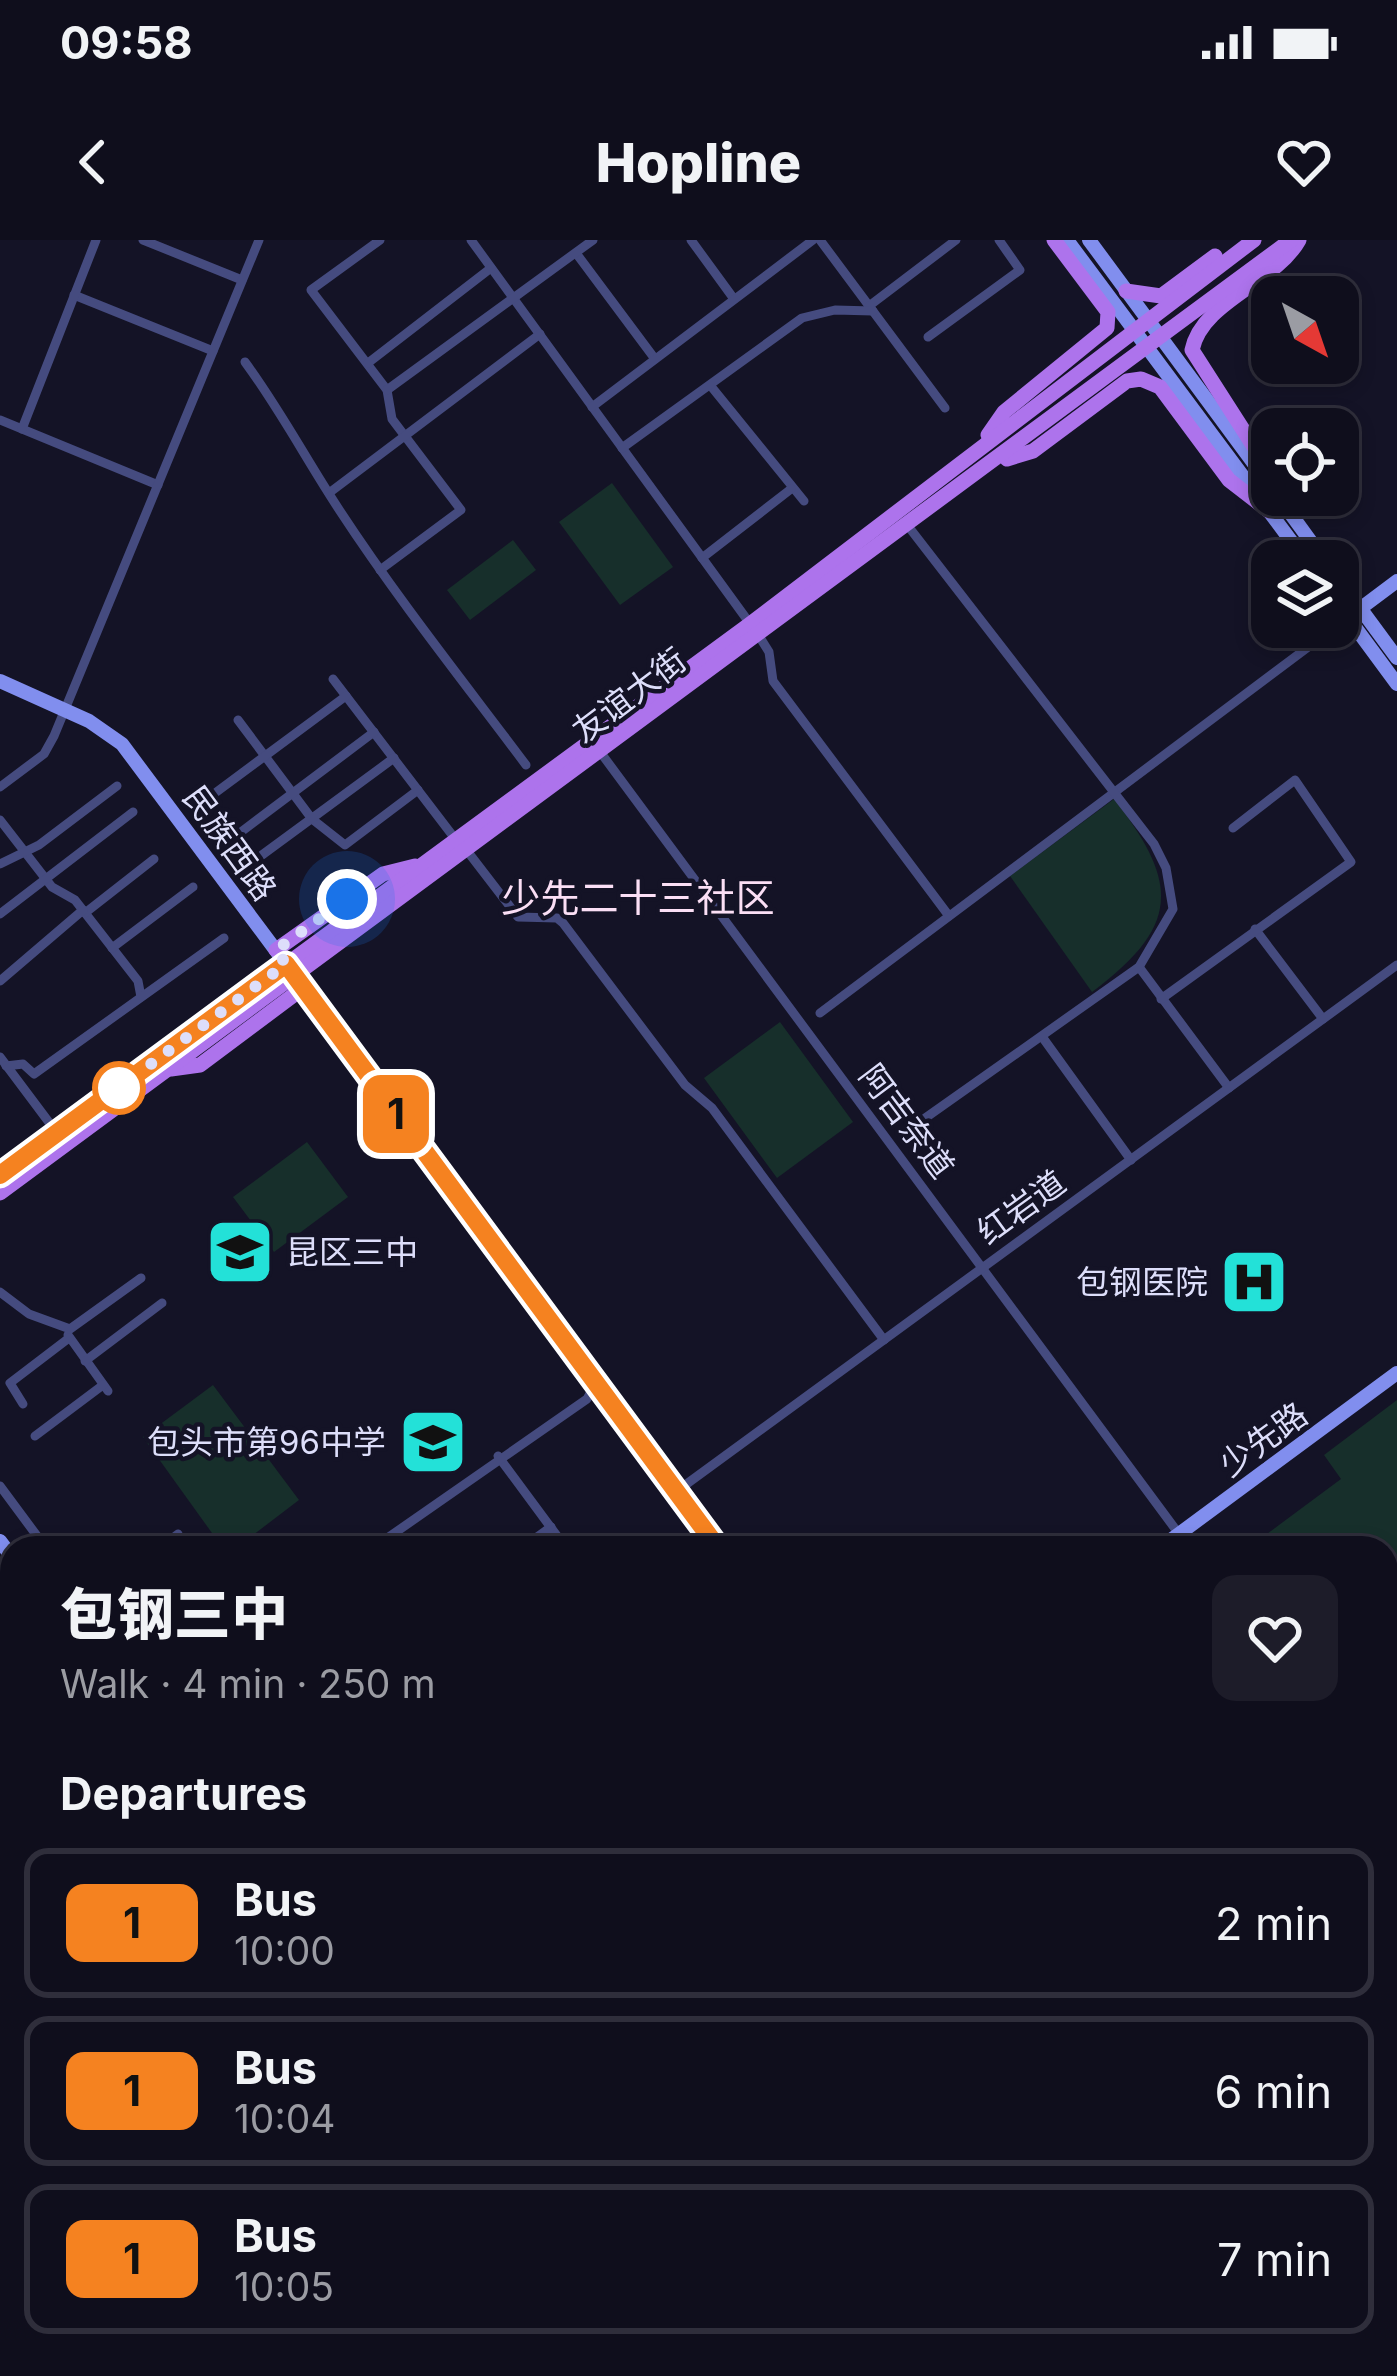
<!DOCTYPE html>
<html lang="en">
<head>
<meta charset="utf-8">
<style>
	:root { --surface:#0f0e1c; --page:#1d1c29; --text:#f1f3f6; --muted:#9b9ca3; --line:#2f2e3b }
	body { margin:0; font-family:Inter,"Noto Sans SC",sans-serif; background:var(--page); color:var(--text); height:100vh; display:flex; flex-direction:column; font-size:45px; white-space:nowrap }
	* { box-sizing:border-box; margin:0 }
	p { font-size:39px; color:var(--muted) }
	.icon { flex:none; width:66px; height:66px; fill:none; stroke:currentColor; stroke-width:2; stroke-linecap:round; stroke-linejoin:round }
	.map { position:relative; flex:1; overflow:hidden }
	.drawer { position:absolute; left:0px; top:1296px; width:1398px; height:840px; display:flex; flex-direction:column; background:var(--surface); border-radius:36px 36px 0 0; box-shadow:0 6px 18px #0003,0 0 0 3px var(--line) }
	.drawer>* { flex:none }
	.badge { padding:0 24px; border-radius:18px; font-size:42px; line-height:78px }
	.needle { width:78px; rotate:140deg }
	.fabs { position:absolute; left:1251px; top:36px; display:grid; gap:24px }
	.fabs a { display:grid; place-items:center; width:108px; height:108px; border-radius:24px; background:var(--surface); box-shadow:0 6px 18px #0003,0 0 0 3px var(--line); font-size:60px }
	.you { position:absolute; width:60px; height:60px; margin:-30px; border:9px solid #fff; border-radius:50%; background:#1a73e8; box-shadow:0 0 0 18px #1a73e833 }
	.map>.badge { position:absolute; translate:-50% -50%; box-shadow:0 0 0 6px #fff }
	h2 { padding:0 60px; font-size:45px; line-height:108px }
	.round { display:grid; place-items:center; flex:none; width:126px; height:126px; border-radius:24px; background:var(--page) }
	.headline { display:flex; align-items:center; justify-content:space-between; height:204px; padding:0 60px }
	h1 { font-size:57px; font-weight:800; line-height:90px }
	ul { padding:0; list-style:none }
	li { display:flex; align-items:center; gap:36px; height:150px; margin:0 24px 18px; padding:0 36px; border:6px solid var(--line); border-radius:24px }
	li div { flex:1 }
	li b { display:block; font-size:45px }
	li em { font-style:normal }
	li .badge { min-width:132px; font-weight:700; text-align:center }
	.status { display:flex; justify-content:space-between; align-items:center; height:84px; padding:0 60px; background:var(--surface); direction:ltr }
	.status svg { height:33px; fill:currentColor }
	header { display:flex; justify-content:space-between; align-items:center; height:156px; padding:0 60px; background:var(--surface); font-size:54px; font-weight:800 }
	.map>svg:first-child { display:block }
	.green { fill:#172f2b }
	.lines { fill:none; stroke-linecap:round; stroke-linejoin:round }
	.street { stroke:#454b7f; stroke-width:9 }
	.secondary { stroke:#818eee; stroke-width:14 }
	.primary { stroke:#ad73ec; stroke-width:15 }
	.line-casing { stroke:#fff; stroke-width:27 }
	.line { stroke:#f58220; stroke-width:18 }
	.walk { stroke:#dddefa; stroke-width:12; stroke-dasharray:0 21.6 }
	.stop-dot { fill:#fff; stroke:#f58220; stroke-width:6 }
	.labels { text-anchor:middle; stroke-width:9; stroke-linejoin:round; paint-order:stroke }
	.street-label { font-size:33px; fill:#dddefa; stroke:#141326 }
	.poi-label { font-size:33px; fill:#dddefa; stroke:#141326; text-anchor:end }
	.quarter-label { font-size:39px; fill:#fbdff5; stroke:#141326 }
</style>
</head>
<body>
<div class="status"><b>09:58</b><svg viewBox="0 0 49 12"><path d="M0 12V9h3v3zM5 12V6h3v6zM10 12V3h3v9zM15 12V0h3v12zM26 1h20v11H26zM47 4h2v5h-2z"/></svg></div>
<header><svg class="icon" aria-label="back" viewBox="0 0 24 24"><path d="M15 5l-7 7 7 7"/></svg>Hopline<svg class="icon" aria-label="heart" viewBox="0 0 24 24"><path d="M12 20l-8-8c-3-5 5-10 8-4 3-6 11-1 8 4z"/></svg></header>
<div class="map">
<svg width="1397" height="2136" viewBox="0 0 1397 2136">
	<rect width="100%" height="100%" fill="#141326"/>
	<g class="green">
		<polygon points="612,243 673,327 620,365 559,282"/>
		<polygon points="513,300 536,330 470,380 447,350"/>
		<path d="M1114,559C1180,644 1180,686 1092,752L1010,636Z"/>
		<polygon points="780,782 853,882 777,938 704,838"/>
		<polygon points="307,902 348,957 274,1012 233,957"/>
		<polygon points="213,1145 299,1260 236,1308 222,1307 143,1197"/>
		<polygon points="1397,1160 1397,1556 1386,1541 1386,1308 1248,1308 1341,1239 1324,1215"/>
		<polygon points="628,2124 758,2124 766,2136 637,2136"/>
	</g>
	<g class="lines">
		<g class="street">
			<polyline points="143,0 242,40"/>
			<polyline points="380,0 311,50 387,150 392,179 461,270 380,330"/>
			<polyline points="471,0 759,396 769,412 773,441 949,676"/>
			<polyline points="691,0 734,59"/>
			<polyline points="820,0 945,168"/>
			<polyline points="576,13 655,119"/>
			<polyline points="74,55 213,111"/>
			<polyline points="869,66 956,0"/>
			<polyline points="928,97 1020,30 999,0"/>
			<path d="M245,122C281,171 307,221 340,271C397,358 463,441 526,525"/>
			<polyline points="368,123 491,28"/>
			<polyline points="710,145 804,261"/>
			<polyline points="387,150 593,0"/>
			<polyline points="592,167 813,0"/>
			<polyline points="0,180 158,245"/>
			<polyline points="22,189 96,0"/>
			<polyline points="622,208 802,78 835,70 873,71"/>
			<polyline points="329,253 540,94"/>
			<polyline points="702,318 791,249"/>
			<polyline points="333,439 456,600"/>
			<polyline points="238,480 312,579 345,605 418,550"/>
			<polyline points="598,509 1179,1294"/>
			<polyline points="0,547 44,514 54,496 259,0"/>
			<polyline points="207,559 346,456"/>
			<polyline points="0,580 52,647 75,660 138,741 141,757"/>
			<polyline points="237,595 374,492"/>
			<polyline points="468,612 518,677 557,678 563,683 685,845 712,868 884,1100"/>
			<polyline points="262,615 394,518"/>
			<polyline points="0,624 39,605 117,546"/>
			<polyline points="85,673 154,619"/>
			<polyline points="0,674 133,572"/>
			<polyline points="1255,689 1323,779"/>
			<polyline points="112,708 193,647"/>
			<polyline points="1139,727 1229,848"/>
			<polyline points="0,741 83,670"/>
			<polyline points="1161,759 1351,622 1295,540 1233,588"/>
			<polyline points="820,773 1335,387"/>
			<polyline points="1043,798 1131,920"/>
			<polyline points="0,817 57,893"/>
			<polyline points="6,826 23,824 34,834 224,698"/>
			<polyline points="904,893 1139,727 1173,669 1166,628 1154,604 908,286"/>
			<polyline points="0,1052 29,1074 70,1089 141,1038"/>
			<polyline points="68,1095 108,1151"/>
			<polyline points="85,1121 162,1063"/>
			<polyline points="23,1164 10,1143 69,1098"/>
			<polyline points="35,1196 103,1145"/>
			<polyline points="498,1216 566,1308"/>
			<polyline points="0,1246 46,1308"/>
			<polyline points="677,1251 1397,725"/>
			<polyline points="160,1308 178,1294"/>
			<polyline points="373,1308 587,1159 595,1144"/>
			<polyline points="522,1308 551,1287"/>
			<polyline points="0,1439 12,1431"/>
			<polyline points="0,1727 12,1718"/>
			<polyline points="0,1920 12,1911"/>
			<polyline points="777,2124 786,2136"/>
			<polyline points="813,2136 829,2124"/>
		</g>
		<g class="secondary">
			<polyline points="1067,0 1306,321"/>
			<polyline points="1089,0 1272,248"/>
			<polyline points="1277,255 1325,321"/>
			<polyline points="1338,338 1397,418"/>
			<polyline points="1338,364 1397,444"/>
			<polyline points="1353,374 1397,341"/>
			<polyline points="0,441 89,481 122,504 280,716"/>
			<polyline points="300,743 718,1308"/>
			<polyline points="0,1301 12,1317"/>
			<polyline points="1160,1308 1397,1133"/>
			<polyline points="1386,1917 1397,1909"/>
			<polyline points="1386,1962 1397,1954"/>
			<polyline points="0,2043 12,2059"/>
			<polyline points="0,2114 16,2136"/>
			<polyline points="604,2124 613,2136"/>
			<polyline points="1313,2124 1322,2136"/>
			<polyline points="1326,2124 1335,2136"/>
			<polyline points="40,2136 56,2124"/>
			<polyline points="560,2136 576,2124"/>
			<polyline points="1089,2136 1105,2124"/>
			<polyline points="1151,2136 1167,2124"/>
		</g>
		<g class="primary">
			<polyline points="1126,51 1161,56 1215,16"/>
			<polyline points="988,195 1004,172 1107,88 1108,72 1054,0"/>
			<polyline points="1007,219 1033,211 1127,141 1141,139 1160,147 1229,240 1269,271"/>
			<path d="M1272,235L1192,110C1202,61 1275,43 1299,0"/>
			<polyline points="1279,255 1281,260"/>
			<polyline points="276,710 383,634 415,626"/>
			<polyline points="171,829 200,825 303,748"/>
			<polyline points="0,935 750,384 1254,0"/>
			<polyline points="0,953 1291,0"/>
			<polyline points="1386,1932 1397,1924"/>
			<polyline points="1386,1951 1397,1943"/>
			<polyline points="1109,2136 1125,2124"/>
			<polyline points="1135,2136 1151,2124"/>
		</g>
	</g>
	<g class="lines">
		<g class="line-casing">
			<polyline id="line" points="0,935 286,724 718,1308"/>
		</g>
		<use href="#line" class="line"/>
		<polyline class="walk" points="119,848 109,855 286,724 276,710 347,659"/>
	</g>
	<defs>
		<g id="school-square" transform="scale(3.45)"><rect x="-9" y="-9" width="18" height="18" rx="4" fill="#23e1d8" stroke="#141326"/><path d="M0-5L7-2L0 1L-7-2ZM-4 1L0 2.5L4 1V4Q0 6-4 4Z" fill="#111"/></g>
		<g id="hospital-square" transform="scale(3.45)"><rect x="-9" y="-9" width="18" height="18" rx="4" fill="#23e1d8" stroke="#141326"/><path d="M-5-5h3v3.5h4V-5h3V5h-3V1.5h-4V5h-3Z" fill="#111"/></g>
	</defs>
	<g fill-rule="evenodd">
		<use href="#school-square" x="240" y="1012"/>
		<use href="#hospital-square" x="1254" y="1042"/>
		<use href="#school-square" x="433" y="1202"/>
	</g>
	<circle class="stop-dot" cx="119" cy="848" r="24"/>
	<g class="labels">
		<g class="street-label">
			<text transform="translate(629 455) rotate(-37)" y="12">友谊大街</text>
			<text transform="translate(230 603) rotate(54)" y="12">民族西路</text>
			<text transform="translate(907 881) rotate(53)" y="12">阿吉奈道</text>
			<text transform="translate(1021 967) rotate(-36)" y="12">红岩道</text>
			<text transform="translate(1263 1199) rotate(-36)" y="12">少先路</text>
		</g>
		<g class="poi-label">
			<text x="286" y="1024" text-anchor="start">昆区三中</text>
			<text x="1208" y="1054">包钢医院</text>
			<text x="386" y="1214">包头市第96中学</text>
		</g>
		<g class="quarter-label">
			<text x="638" y="672">少先二十三社区</text>
		</g>
	</g>
</svg>
<div class="fabs">
<a><svg class="needle" viewBox="-14 -14 28 28"><path d="M0-13l5 13h-10z" fill="#e53935"/><path d="M0 13l5-13h-10z" fill="#9b9ca3"/></svg></a>
<a><svg class="icon" aria-label="locate" viewBox="0 0 24 24"><circle cx="12" cy="12" r="6"/><path d="M12 2v4M12 18v4M2 12h4M18 12h4"/></svg></a>
<a><svg class="icon" aria-label="layers" viewBox="0 0 24 24"><path d="M12 4l9 5-9 5-9-5zM3 14l9 5 9-5"/></svg></a>
</div>
<div class="you" style="left:347px;top:659px"></div>
<b class="badge" style="left:396px;top:874px;background:#f58220;color:#111">1</b>
<section class="drawer">
<div class="headline"><div><h1>包钢三中</h1><p>Walk · 4 min · 250 m</p></div><a class="round"><svg class="icon" aria-label="heart" viewBox="0 0 24 24"><path d="M12 20l-8-8c-3-5 5-10 8-4 3-6 11-1 8 4z"/></svg></a></div>
<h2>Departures</h2>
<ul>
<li><span class="badge" style="background:#f58220;color:#111">1</span><div><b>Bus</b><p>10:00</p></div><em>2 min</em></li>
<li><span class="badge" style="background:#f58220;color:#111">1</span><div><b>Bus</b><p>10:04</p></div><em>6 min</em></li>
<li><span class="badge" style="background:#f58220;color:#111">1</span><div><b>Bus</b><p>10:05</p></div><em>7 min</em></li>
</ul>
</section>
</div>
</body>
</html>
